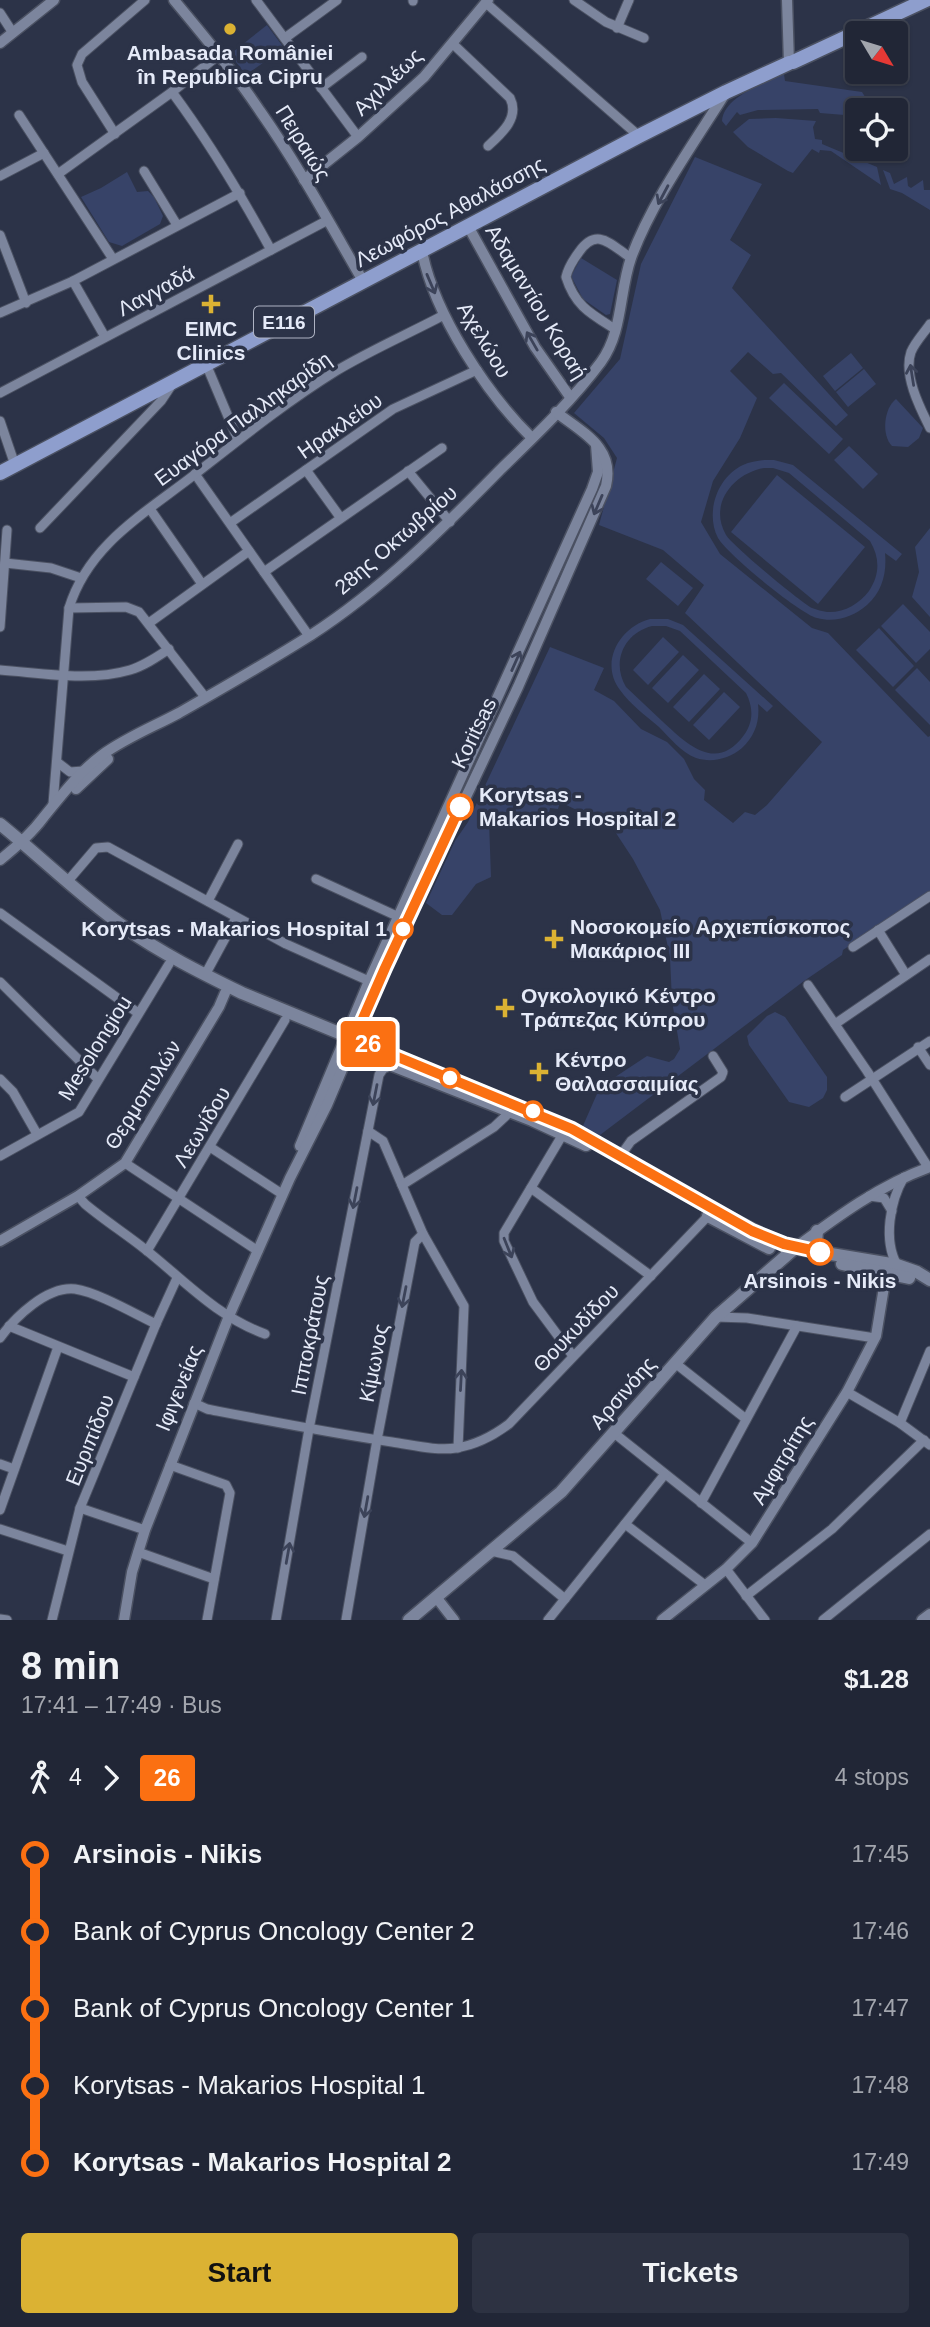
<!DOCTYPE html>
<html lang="en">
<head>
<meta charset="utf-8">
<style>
	:root { --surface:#212636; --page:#2d3242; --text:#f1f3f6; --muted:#a2a5ad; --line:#3e4351; --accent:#dbb233 }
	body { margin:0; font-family:Arial,sans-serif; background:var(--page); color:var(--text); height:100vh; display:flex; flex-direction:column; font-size:26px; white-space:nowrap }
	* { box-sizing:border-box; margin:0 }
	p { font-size:23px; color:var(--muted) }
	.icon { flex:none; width:38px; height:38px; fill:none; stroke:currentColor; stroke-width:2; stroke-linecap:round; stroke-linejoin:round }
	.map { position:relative; height:1620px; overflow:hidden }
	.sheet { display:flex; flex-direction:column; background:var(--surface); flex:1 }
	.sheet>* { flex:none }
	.badge { padding:0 14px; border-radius:5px; font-size:24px; line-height:46px }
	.needle { width:46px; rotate:128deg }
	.controls { position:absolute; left:845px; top:21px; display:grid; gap:14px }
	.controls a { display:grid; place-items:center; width:63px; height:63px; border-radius:7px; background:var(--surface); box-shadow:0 2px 5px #0004,0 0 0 2px var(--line); font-size:35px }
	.map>.badge { position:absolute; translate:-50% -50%; box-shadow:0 0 0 4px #fff }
	.legs { display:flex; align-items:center; gap:10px; height:77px; padding:0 21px; font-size:23px }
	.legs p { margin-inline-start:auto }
	.summary { display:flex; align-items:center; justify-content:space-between; height:119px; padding:0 21px }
	h1 { font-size:38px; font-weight:700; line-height:52px }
	.cta { display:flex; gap:14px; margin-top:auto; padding:14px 21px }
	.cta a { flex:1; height:80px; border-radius:7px; background:var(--accent); color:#111; font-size:28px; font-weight:700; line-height:80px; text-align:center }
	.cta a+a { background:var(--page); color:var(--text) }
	ul { padding:0 21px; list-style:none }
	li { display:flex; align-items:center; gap:24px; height:77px; font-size:26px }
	li i { display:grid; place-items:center; width:10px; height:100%; margin:0 9px; background:currentColor }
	li i::after { content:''; width:18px; height:18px; margin:-9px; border:5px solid; border-radius:50%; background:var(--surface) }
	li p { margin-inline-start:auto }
	li:first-child i { background:linear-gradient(#0000 50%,currentColor 0) }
	li:last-child i { background:linear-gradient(currentColor 50%,#0000 0) }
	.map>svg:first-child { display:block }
	.green { fill:#374368; fill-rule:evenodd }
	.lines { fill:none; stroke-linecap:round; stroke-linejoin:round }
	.minor-casing { stroke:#4b5162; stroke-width:11 }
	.tertiary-casing { stroke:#4b5162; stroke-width:13 }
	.secondary-casing { stroke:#4b5162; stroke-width:15 }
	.primary-casing { stroke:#4b5162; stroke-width:17 }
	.minor { stroke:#7c859d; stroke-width:9 }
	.tertiary { stroke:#7c859d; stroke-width:10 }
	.secondary { stroke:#7c859d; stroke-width:12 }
	.primary { stroke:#8e9ecd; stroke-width:14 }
	.oneway { stroke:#3c4359 }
	.line-1-casing { stroke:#fff; stroke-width:16 }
	.line-1 { stroke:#fb7012; stroke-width:10 }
	.poi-dot { fill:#dbb233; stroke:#2c3348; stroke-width:2.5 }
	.stop-1-dot { fill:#fff; stroke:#fb7012; stroke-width:3.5 }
	.labels { text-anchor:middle; stroke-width:7; stroke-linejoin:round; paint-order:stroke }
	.shield { fill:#2c3348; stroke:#aeb3c3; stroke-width:2 }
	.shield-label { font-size:19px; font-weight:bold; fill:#e5eaf8 }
	.poi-label { font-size:21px; font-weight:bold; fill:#e5eaf8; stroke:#2c3348; text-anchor:start }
	.street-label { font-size:21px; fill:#e5eaf8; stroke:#2c3348 }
	.stop-label { font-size:21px; font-weight:bold; fill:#e5eaf8; stroke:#2c3348; text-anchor:start }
</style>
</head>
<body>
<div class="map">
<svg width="930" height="1620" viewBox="0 0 930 1620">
	<rect width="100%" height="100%" fill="#2c3348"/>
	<g class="green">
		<polygon points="267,25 284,48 246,75 233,58 233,52"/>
		<path d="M784,74L785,81L862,92L867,100L868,110H858L857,116L820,113L818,109L758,110L740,115L737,112L726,126L722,121C724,96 764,84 784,74Z"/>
		<polygon points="776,118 816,121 813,127 815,139 822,140 822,144 877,167 881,185 831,151 820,150 819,153 812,149 793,173 788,171 748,147 733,132 749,119"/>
		<polygon points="695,157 762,184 730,240 751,255 732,288 848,415 836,426 781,373 773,374 748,352 730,371 757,398 740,438 713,481 701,522 720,554 812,628 828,633 928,737 930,736 930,892 843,950 842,955 804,981 600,1135 582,1128 600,1087 647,1056 669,1062 674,1059 680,1049 672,1001 670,957 660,910 633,859 612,827 560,802 558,809 550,808 549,813 495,815 489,821 491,877 476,884 452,915 442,915 426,903 455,841 468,822 550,647 604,668 594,690 614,701 641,729 667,742 684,759 694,779 705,790 704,800 733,823 745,812 755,815 767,805 822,742 685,613 704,585 663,550 599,525 617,458 604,438 574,413 620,359 641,264"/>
		<polygon points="883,170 890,173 894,184 907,177 908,186 911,188 923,180 924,190 930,190 930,210 902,193 890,189"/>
		<polygon points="127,172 137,192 148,191 154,197 163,216 160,224 122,246 109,242 81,197 101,188"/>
		<polygon points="581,258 617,280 610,314 606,315 583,299 571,276"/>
		<polygon points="851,353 863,368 835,391 823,376"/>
		<polygon points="864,369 876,384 848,407 836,392"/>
		<polygon points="784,383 843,439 829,454 769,398"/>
		<path d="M896,399L923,428L919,438L908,447L892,446C881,435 884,408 896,399Z"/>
		<polygon points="849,446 878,474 863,489 834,460"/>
		<path d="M764,460H774L793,465L902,554L896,561L885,553C887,573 882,592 867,605C853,617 835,623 817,618C800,614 727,554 718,538C705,513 717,477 743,465C749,462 757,461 764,460ZM764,468H773L789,473L870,541C880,558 880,574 869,591C859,604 844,613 827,612C822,611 817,610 812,608C799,601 733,546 726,535C708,504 734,473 764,468Z"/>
		<polygon points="777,475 865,547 818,604 731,532"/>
		<polygon points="930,528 930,617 912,597 919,572 915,547"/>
		<polygon points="661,562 693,588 678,606 646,579"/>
		<polygon points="903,604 930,632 930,649 916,663 881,626"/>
		<path d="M650,619H668L683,625L773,706L767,712L758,704C760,721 755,736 742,748C729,759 712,763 696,758C681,752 670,738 659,727C646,716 630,704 620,690C599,662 620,627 650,619ZM652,626H666L680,631L746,693C753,707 754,721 744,735C716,774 686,743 662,721C650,710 638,698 626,687C611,662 624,633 652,626Z"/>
		<polygon points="879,628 914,666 893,687 856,650"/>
		<polygon points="663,637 679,652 648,685 633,670"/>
		<polygon points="683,655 699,670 668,703 652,688"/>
		<polygon points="917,668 930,682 930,725 895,690"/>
		<polygon points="704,674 720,689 689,722 673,707"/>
		<polygon points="724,692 740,707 709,740 693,725"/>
		<polygon points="775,1012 785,1017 827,1077 827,1090 823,1098 809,1107 789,1102 749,1045 747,1036 767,1016"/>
	</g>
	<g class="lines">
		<g class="minor-casing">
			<g id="minor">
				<polyline points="256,0 358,137"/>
				<polyline points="574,0 606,22 644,38"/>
				<polyline points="413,1 413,0"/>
				<polyline points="486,3 639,136"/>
				<polyline points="0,13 13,33"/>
				<polyline points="617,28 629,0"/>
				<polyline points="285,38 337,0"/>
				<path d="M453,44L510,98C520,118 501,134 488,146"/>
				<polyline points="321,88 362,57"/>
				<path d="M172,92C209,142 241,195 271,250"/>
				<polyline points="19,115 113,259"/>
				<polyline points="115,134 82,82 77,65 82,54 145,0"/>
				<polyline points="144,171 177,225"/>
				<polyline points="58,174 172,92 219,55"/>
				<polyline points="0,176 44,153"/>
				<polyline points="0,235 26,303"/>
				<polyline points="73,281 105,337"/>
				<polyline points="0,313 73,281 240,193"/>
				<path d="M930,324C924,333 915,342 911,352C903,375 920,408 930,428"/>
				<path d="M615,329C591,314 575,306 566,277C568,268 573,260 579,252C597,226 611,245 631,258"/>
				<polyline points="206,364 238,440"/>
				<polyline points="0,393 328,220"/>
				<polyline points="0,421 15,465"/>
				<polyline points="306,470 340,517"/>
				<polyline points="408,471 450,522"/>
				<polyline points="195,474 309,636"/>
				<polyline points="150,509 202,584"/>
				<polyline points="230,523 393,409 477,370"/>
				<polyline points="40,528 161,401 173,383"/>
				<polyline points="5,563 51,568 81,578"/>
				<polyline points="264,572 442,448"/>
				<polyline points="69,608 126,607 139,612 205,697"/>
				<polyline points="149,623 249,551"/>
				<polyline points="0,627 7,530"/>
				<path d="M0,670C42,673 89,682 130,670C144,666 157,657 169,649"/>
				<polyline points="57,762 70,772 83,771"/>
				<path d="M53,804L69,608C88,545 145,513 194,475C240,439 286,402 336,371C371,350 408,334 444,315"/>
				<polyline points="316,879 399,917"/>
				<polyline points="67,882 96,848 108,847 286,944 369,981"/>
				<polyline points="208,901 238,844"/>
				<polyline points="0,913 138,1013"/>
				<polyline points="878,930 906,975"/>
				<polyline points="853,947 930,896"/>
				<polyline points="205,975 236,918"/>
				<polyline points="0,982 98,1079"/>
				<polyline points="808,985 867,1071 928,1167"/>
				<polyline points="835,1024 930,959"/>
				<polyline points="918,1047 930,1065"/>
				<polyline points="0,1079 13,1092 37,1134"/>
				<polyline points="845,1097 930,1041"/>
				<polyline points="368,1131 383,1141 423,1234 464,1306 458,1448"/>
				<polyline points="563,1134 504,1233 504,1241 533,1302 573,1356"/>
				<polyline points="210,1147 282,1194"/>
				<polyline points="621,1155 631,1141 721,1077 723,1072 713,1056"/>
				<polyline points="0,1156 79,1112 169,964"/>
				<polyline points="125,1163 258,1251"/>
				<polyline points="402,1185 494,1127 510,1112"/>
				<polyline points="531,1188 651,1276"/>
				<path d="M78,1196L85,1204C104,1220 126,1234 146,1250C185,1281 216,1316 265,1334"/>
				<polyline points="869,1196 884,1198 892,1211"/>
				<polyline points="147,1251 285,1020"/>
				<path d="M897,1265C883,1240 890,1201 904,1177"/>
				<polyline points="716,1317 747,1318 875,1338"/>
				<polyline points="9,1326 134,1377"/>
				<path d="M0,1338C15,1317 47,1286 75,1289C97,1292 135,1314 156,1324"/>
				<polyline points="675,1363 746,1419"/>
				<polyline points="847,1392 900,1423 930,1445"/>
				<path d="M194,1403L207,1409C269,1421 330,1433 392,1442C413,1445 436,1451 456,1448C476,1445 493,1436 509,1424L708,1216"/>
				<polyline points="900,1423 930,1351"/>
				<polyline points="614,1433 752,1543"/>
				<polyline points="0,1464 14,1469"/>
				<polyline points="170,1465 226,1485 230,1493 207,1620"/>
				<polyline points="701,1503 797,1326"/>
				<polyline points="80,1508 145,1530"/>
				<polyline points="0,1510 58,1347"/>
				<polyline points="625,1524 705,1585"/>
				<polyline points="0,1529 68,1551"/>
				<polyline points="491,1551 513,1556 565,1599"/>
				<polyline points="138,1552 214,1579"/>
				<polyline points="726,1569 765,1620"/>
				<polyline points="746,1596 832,1529 924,1440"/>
				<polyline points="0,1619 7,1620"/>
				<polyline points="52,1620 80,1508 156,1324 177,1278"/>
				<polyline points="276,1620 309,1429 379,1075 383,1069 392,1065"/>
				<polyline points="346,1620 377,1440 415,1242 423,1234"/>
				<polyline points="548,1620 665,1474"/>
				<polyline points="823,1620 930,1534"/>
			</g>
		</g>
		<g class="tertiary-casing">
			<g id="tertiary">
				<path d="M174,0C204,36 234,72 260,111C298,165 330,224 363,281"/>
				<polyline points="787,0 789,63"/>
				<polyline points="0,43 54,0"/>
				<polyline points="304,180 358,137 424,77 488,0"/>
				<polyline points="468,226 535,347 570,397"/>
				<path d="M422,251C434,314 487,394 532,438"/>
				<polyline points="76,789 108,759"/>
				<path d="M0,860C15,848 31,834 43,818C61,796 79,772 102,755C127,737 153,727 179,713C223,688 268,662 311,635C382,589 441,530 500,470C535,436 572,401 601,362C623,332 619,292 631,258C652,201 694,143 726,92"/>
				<polyline points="300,1146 369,981 592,489 598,472 596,445"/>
				<polyline points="0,1241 78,1196 125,1163 219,1007 225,993"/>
				<path d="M795,1248C838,1216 880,1185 930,1167"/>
				<polyline points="436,1597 454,1620"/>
				<path d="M124,1620L132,1572L145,1530L229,1316L290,1178L327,1105L385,968L518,687L606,486C615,447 583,433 556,412"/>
				<polyline points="662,1620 726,1569 752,1543 847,1392 876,1336 884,1287 877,1270"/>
				<polyline points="922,1620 930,1614"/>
			</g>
		</g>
		<g class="secondary-casing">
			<g id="secondary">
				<path d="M0,824C42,858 80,896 124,927C161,953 201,973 242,993L572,1129L712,1209L775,1241L795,1248L897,1265L917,1272L930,1280"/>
				<polyline points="352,1046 392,1065 532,1120 586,1145"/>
				<polyline points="708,1216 769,1248"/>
				<polyline points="817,1231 816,1243 820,1252"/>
				<polyline points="842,1264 909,1278"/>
				<polyline points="409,1620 561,1492 716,1317 795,1248"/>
			</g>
		</g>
		<g class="primary-casing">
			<g id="primary">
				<polyline points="793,62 926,0"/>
				<polyline points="0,473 639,136 726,92 789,63"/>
			</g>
		</g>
		<use href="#minor" class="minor"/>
		<use href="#tertiary" class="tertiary"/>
		<use href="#secondary" class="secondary"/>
		<use href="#primary" class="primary"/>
	</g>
	<defs><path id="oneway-shaft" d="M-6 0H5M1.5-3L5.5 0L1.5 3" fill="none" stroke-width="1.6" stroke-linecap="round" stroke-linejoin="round" transform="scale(1.75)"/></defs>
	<g class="oneway">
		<use href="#oneway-shaft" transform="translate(663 195) rotate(118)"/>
		<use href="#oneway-shaft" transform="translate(431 284) rotate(67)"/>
		<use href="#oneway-shaft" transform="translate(532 341) rotate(-120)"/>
		<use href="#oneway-shaft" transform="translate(912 375) rotate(-99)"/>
		<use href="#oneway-shaft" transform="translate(598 505) rotate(113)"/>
		<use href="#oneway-shaft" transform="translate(516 661) rotate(-66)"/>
		<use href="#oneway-shaft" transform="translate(375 1095) rotate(101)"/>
		<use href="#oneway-shaft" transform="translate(355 1198) rotate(101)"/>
		<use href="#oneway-shaft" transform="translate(508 1248) rotate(68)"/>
		<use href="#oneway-shaft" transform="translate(404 1297) rotate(101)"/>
		<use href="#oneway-shaft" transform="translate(461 1380) rotate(-87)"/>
		<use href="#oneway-shaft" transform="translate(366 1507) rotate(100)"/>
		<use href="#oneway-shaft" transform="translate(288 1553) rotate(-80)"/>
	</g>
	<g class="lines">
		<g class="line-1-casing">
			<polyline id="line-1" points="460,807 385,968 354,1039 572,1129 752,1231 784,1244 820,1252"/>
		</g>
		<use href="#line-1" class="line-1"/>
	</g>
	<g class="poi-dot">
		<circle cx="230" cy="29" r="7"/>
		<path d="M207.5 293.5h7v7h7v7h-7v7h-7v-7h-7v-7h7z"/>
		<path d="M550.5 928.5h7v7h7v7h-7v7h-7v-7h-7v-7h7z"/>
		<path d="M501.5 997.5h7v7h7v7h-7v7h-7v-7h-7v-7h7z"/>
		<path d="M535.5 1061.5h7v7h7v7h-7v7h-7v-7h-7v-7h7z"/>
	</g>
	<g class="stop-1-dot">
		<circle cx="460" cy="807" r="12"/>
		<circle cx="403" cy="929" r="9"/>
		<circle cx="450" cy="1078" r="9"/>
		<circle cx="533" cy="1111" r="9"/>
		<circle cx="820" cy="1252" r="12"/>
	</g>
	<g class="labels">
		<rect class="shield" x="254" y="306.5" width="60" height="31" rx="5"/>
		<g class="shield-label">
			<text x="284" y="329">E116</text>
		</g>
		<g class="poi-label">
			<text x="230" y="60" text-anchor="middle">Ambasada României<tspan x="230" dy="24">în Republica Cipru</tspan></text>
			<text x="211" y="336" text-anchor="middle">EIMC<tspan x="211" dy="24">Clinics</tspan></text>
			<text x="570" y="934">Νοσοκομείο Αρχιεπίσκοπος<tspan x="570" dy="24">Μακάριος ΙΙΙ</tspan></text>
			<text x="521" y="1003">Ογκολογικό Κέντρο<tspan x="521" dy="24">Τράπεζας Κύπρου</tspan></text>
			<text x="555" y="1067">Κέντρο<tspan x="555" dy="24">Θαλασσαιμίας</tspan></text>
		</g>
		<g class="street-label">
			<text transform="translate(388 82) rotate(-44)" y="7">Αχιλλέως</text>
			<text transform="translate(303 143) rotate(58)" y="7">Πειραιώς</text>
			<text transform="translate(450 212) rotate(-28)" y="7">Λεωφόρος Αθαλάσσης</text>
			<text transform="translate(156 291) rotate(-28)" y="7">Λαγγαδά</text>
			<text transform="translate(536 302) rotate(59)" y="7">Αδαμαντίου Κοραή</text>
			<text transform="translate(484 340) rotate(59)" y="7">Αχελώου</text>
			<text transform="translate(243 419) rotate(-36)" y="7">Ευαγόρα Παλληκαρίδη</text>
			<text transform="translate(340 426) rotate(-35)" y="7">Ηρακλείου</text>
			<text transform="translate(396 540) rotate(-41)" y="7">28ης Οκτωβρίου</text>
			<text transform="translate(474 733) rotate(-64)" y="7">Koritsas</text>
			<text transform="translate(95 1048) rotate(-58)" y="7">Mesolongiou</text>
			<text transform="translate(143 1095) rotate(-58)" y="7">Θερμοπυλών</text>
			<text transform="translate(202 1127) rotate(-59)" y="7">Λεωνίδου</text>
			<text transform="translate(576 1328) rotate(-46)" y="7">Θουκυδίδου</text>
			<text transform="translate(310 1335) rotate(-79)" y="7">Ιπποκράτους</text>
			<text transform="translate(374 1363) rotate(-79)" y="7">Κίμωνος</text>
			<text transform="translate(179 1388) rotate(-68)" y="7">Ιφιγενείας</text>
			<text transform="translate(623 1393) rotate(-49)" y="7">Αρσινόης</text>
			<text transform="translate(90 1440) rotate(-68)" y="7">Ευριπίδου</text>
			<text transform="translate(782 1460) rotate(-59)" y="7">Αμφιτρίτης</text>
		</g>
		<g class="stop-label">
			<text x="479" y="802">Korytsas -<tspan x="479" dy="24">Makarios Hospital 2</tspan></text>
			<text x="387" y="936" text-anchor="end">Korytsas - Makarios Hospital 1</text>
			<text x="820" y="1288" text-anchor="middle">Arsinois - Nikis</text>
		</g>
	</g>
</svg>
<div class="controls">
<a><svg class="needle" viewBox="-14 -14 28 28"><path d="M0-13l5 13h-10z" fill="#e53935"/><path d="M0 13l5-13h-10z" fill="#a2a5ad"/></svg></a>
<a><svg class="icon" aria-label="locate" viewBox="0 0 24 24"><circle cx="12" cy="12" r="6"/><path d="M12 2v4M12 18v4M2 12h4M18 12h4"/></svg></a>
</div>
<b class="badge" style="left:368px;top:1044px;background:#fb7012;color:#fff">26</b>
</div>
<section class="sheet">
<div class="summary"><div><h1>8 min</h1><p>17:41 – 17:49 · Bus</p></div><b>$1.28</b></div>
<div class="legs"><svg class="icon" aria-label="walk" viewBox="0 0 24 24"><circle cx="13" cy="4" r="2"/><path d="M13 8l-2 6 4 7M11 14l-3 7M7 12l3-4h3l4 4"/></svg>4<svg class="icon" aria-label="forward" viewBox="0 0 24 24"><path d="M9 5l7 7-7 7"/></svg><b class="badge" style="background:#fb7012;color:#fff">26</b><p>4 stops</p></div>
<ul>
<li><i style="color:#fb7012"></i><b>Arsinois - Nikis</b><p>17:45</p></li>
<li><i style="color:#fb7012"></i><span>Bank of Cyprus Oncology Center 2</span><p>17:46</p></li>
<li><i style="color:#fb7012"></i><span>Bank of Cyprus Oncology Center 1</span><p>17:47</p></li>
<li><i style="color:#fb7012"></i><span>Korytsas - Makarios Hospital 1</span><p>17:48</p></li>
<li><i style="color:#fb7012"></i><b>Korytsas - Makarios Hospital 2</b><p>17:49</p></li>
</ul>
<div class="cta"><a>Start</a><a>Tickets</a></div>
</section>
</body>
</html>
